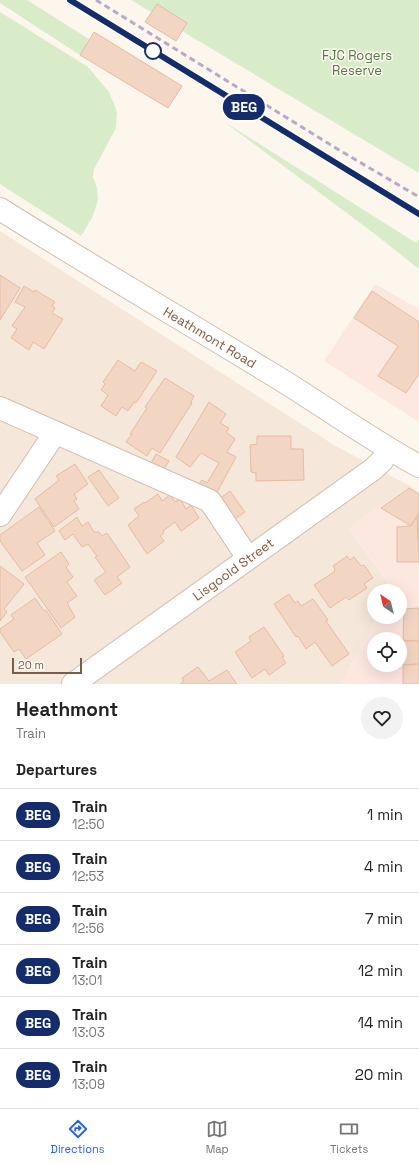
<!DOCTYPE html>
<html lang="en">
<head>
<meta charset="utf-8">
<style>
	:root { --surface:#fff; --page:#f2f2f2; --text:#222; --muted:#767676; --line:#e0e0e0; --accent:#2563eb }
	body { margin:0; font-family:"Space Grotesk",sans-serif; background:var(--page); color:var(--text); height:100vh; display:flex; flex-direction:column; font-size:15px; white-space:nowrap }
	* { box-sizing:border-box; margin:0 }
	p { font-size:13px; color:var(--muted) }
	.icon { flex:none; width:22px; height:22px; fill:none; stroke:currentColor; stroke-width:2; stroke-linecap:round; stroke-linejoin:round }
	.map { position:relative; height:684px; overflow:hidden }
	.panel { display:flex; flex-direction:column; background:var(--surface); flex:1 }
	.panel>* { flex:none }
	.badge { padding:0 8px; border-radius:13px; font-size:14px; line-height:26px }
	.needle { width:26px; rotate:325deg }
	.controls { position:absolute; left:367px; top:584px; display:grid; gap:8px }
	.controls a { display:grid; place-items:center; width:40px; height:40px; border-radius:50%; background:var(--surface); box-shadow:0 4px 16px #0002; font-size:20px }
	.scale { position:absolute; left:12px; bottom:10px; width:70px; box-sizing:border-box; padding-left:4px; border:2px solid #7a5c4d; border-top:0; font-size:11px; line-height:14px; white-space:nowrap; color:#7a5c4d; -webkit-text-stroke:3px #fffaf3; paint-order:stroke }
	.map>.badge { position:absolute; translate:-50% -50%; box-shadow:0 0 0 2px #fff }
	h2 { padding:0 16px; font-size:15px; line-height:36px }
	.round { display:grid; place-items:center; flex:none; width:42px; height:42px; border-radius:21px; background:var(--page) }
	.overview { display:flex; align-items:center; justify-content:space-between; height:68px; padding:0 16px }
	h1 { font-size:19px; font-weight:700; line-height:30px }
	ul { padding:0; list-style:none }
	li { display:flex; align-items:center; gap:12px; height:52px; padding:0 16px; border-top:1px solid var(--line) }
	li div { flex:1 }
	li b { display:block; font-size:15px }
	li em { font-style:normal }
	li .badge { min-width:44px; font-weight:700; text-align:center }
	.menu { display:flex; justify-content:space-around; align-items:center; height:56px; border-top:1px solid var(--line); background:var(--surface); font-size:11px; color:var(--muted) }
	.menu a { display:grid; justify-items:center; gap:2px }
	.menu .active { color:var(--accent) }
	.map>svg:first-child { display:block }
	.residential { fill:#f5e8da }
	.commercial { fill:#fde8e0; fill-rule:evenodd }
	.green { fill:#d8ecc9 }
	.building { fill:#f3d5c3; stroke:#e6bba3 }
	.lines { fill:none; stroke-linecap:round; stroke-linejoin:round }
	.minor-casing { stroke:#d1beb0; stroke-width:24 }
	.minor { stroke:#fff; stroke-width:22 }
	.rail { stroke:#b9a8c9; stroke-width:3; stroke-dasharray:6 4; stroke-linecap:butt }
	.line-casing { stroke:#fff; stroke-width:9 }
	.line { stroke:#152c6b; stroke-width:6 }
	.stop-dot { fill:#fff; stroke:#152c6b; stroke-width:2 }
	.labels { text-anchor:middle; stroke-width:3; stroke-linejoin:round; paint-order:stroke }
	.park-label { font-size:13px; fill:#537a41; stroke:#fffaf3 }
	.street-label { font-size:13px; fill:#7a5c4d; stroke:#fffaf3 }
</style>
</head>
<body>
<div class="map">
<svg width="419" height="684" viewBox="0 0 419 684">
	<rect width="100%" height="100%" fill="#fdf6ec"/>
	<polygon class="residential" points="0,231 334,445 410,486 349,528 392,589 391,591 374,591 374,617 377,617 341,684 0,684"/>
	<g class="commercial">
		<polygon points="375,284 419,309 419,422 324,361"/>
		<path d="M410,486L419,492V684H341L377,617H400V591H391L392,588L349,528ZM374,639H400V665H374Z"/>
	</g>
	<g class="green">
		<polygon points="0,0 27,0 89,39 80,55 0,3"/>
		<polygon points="131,0 419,0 419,173 182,31 187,23 157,4 151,12"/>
		<polygon points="0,12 88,67 109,92 117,112 116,128 94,169 93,177 97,188 98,200 92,218 81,236 0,184"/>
		<polygon points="223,121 416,243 419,239 419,269 371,231"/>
	</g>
	<g class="building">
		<polygon points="157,4 187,23 176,41 145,22"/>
		<polygon points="94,32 182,86 168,108 80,55"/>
		<polygon points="0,275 20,288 0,320"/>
		<polygon points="24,286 34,292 35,290 55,302 52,306 55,308 52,313 63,319 44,349 33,342 29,350 11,338 17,329 12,326 25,307 15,302"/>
		<polygon points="372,291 419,322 419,374 406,393 378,376 398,346 354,318"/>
		<polygon points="118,360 135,371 141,362 157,371 136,403 134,402 128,411 122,407 116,416 101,406 108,395 101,390 105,384 103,382"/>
		<polygon points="165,378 194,396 191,402 192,403 160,453 152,448 147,456 126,442 132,434 130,434 147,408 145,407"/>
		<polygon points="209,402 226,414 220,423 229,428 226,432 235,439 227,452 236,457 215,496 195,489 202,480 207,483 219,463 201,453 190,467 176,457"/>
		<polygon points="257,436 291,436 291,449 303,449 304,480 256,481 256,473 251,472 250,445 257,444"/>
		<polygon points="156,454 169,461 161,474 148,469"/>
		<polygon points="75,464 88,484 74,494 77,499 74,501 79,509 54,527 35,499 59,480 56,476"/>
		<polygon points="99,470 119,498 108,506 88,477"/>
		<polygon points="409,488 419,494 419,513 411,526 381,508"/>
		<polygon points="230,491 245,512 231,522 216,501"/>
		<polygon points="158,494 162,501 170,495 175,502 180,499 186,509 191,505 199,518 181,531 175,522 163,531 164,533 160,536 164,541 147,554 128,525 139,516 134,509 144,502 145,503"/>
		<polygon points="39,507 55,531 37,543 45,555 22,571 0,541 0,535"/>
		<polygon points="419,513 419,539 418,539 417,516"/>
		<polygon points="417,516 419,562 397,562 397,527 411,526"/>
		<polygon points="77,517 82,526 88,522 94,532 99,532 102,536 107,533 130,567 117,577 122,583 105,595 94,580 106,572 95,557 97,556 88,544 82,547 73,534 65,540 59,531"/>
		<polygon points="61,552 69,564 66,567 73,577 67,582 77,596 67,603 75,617 61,628 25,577"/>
		<polygon points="347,556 350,560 354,557 361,566 364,565 373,578 364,584 367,588 349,600 346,597 330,608 314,585 334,572 335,569 333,566"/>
		<polygon points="0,566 24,584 4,609 7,612 0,621"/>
		<polygon points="289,594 295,603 298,601 301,606 313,599 328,620 326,621 349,654 332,666 315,642 306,649 298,636 296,637 274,604"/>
		<polygon points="35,598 44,611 46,610 62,634 26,659 19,649 14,652 0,632 0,629 14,619 11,615"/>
		<polygon points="419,608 419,641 403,641 404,609"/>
		<polygon points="264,627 284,656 282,657 286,663 269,675 265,669 252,678 235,652 251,641 249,637"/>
		<polygon points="403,641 419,641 419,664 403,665"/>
		<polygon points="419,664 419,684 403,684 403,665"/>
		<polygon points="198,667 209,681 227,670 237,684 180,684 184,681 182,678"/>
	</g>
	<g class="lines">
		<g class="minor-casing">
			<g id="minor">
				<path d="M0,209C89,265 180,318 270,373C320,403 367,438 419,466"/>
				<polyline points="0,408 210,501 248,558"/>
				<polyline points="0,515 55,433"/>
				<polyline points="73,684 372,470 382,461 388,449"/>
			</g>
		</g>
		<use href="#minor" class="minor"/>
		<g class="rail">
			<polyline points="70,0 419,214"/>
			<polyline points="96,0 339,150 419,197"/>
		</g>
	</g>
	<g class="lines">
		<g class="line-casing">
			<polyline id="line" points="70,0 419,214"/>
		</g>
		<use href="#line" class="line"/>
	</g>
	<circle class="stop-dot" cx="153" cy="51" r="8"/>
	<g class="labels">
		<g class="park-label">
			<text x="357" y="60">FJC Rogers<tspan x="357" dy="15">Reserve</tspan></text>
		</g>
		<g class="street-label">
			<text transform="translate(210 337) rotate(31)" y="5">Heathmont Road</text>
			<text transform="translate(233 569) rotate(-36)" y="5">Lisgoold Street</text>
		</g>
	</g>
</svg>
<div class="controls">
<a><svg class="needle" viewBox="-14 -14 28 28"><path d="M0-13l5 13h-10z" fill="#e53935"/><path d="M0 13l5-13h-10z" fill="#767676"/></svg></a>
<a><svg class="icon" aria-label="locate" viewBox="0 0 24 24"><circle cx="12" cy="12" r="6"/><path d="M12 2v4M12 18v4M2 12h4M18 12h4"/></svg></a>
</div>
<div class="scale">20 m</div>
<b class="badge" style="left:244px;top:107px;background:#152c6b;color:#fff">BEG</b>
</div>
<section class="panel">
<div class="overview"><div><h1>Heathmont</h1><p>Train</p></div><a class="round"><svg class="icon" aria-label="heart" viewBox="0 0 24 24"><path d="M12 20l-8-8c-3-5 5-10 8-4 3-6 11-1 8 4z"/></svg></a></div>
<h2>Departures</h2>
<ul>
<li><span class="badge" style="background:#152c6b;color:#fff">BEG</span><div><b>Train</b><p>12:50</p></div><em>1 min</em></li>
<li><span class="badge" style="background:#152c6b;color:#fff">BEG</span><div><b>Train</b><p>12:53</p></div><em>4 min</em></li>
<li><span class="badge" style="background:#152c6b;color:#fff">BEG</span><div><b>Train</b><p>12:56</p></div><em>7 min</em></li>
<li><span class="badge" style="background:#152c6b;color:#fff">BEG</span><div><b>Train</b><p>13:01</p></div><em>12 min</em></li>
<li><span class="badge" style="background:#152c6b;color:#fff">BEG</span><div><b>Train</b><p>13:03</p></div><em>14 min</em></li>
<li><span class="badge" style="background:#152c6b;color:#fff">BEG</span><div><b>Train</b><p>13:09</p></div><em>20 min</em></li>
</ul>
</section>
<nav class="menu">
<a class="active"><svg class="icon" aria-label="directions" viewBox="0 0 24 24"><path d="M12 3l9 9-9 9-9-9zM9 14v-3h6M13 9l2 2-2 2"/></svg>Directions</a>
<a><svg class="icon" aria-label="map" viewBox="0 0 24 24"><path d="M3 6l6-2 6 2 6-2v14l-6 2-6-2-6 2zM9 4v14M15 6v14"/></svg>Map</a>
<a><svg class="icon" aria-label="tickets" viewBox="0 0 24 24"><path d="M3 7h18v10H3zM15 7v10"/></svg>Tickets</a>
</nav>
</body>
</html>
